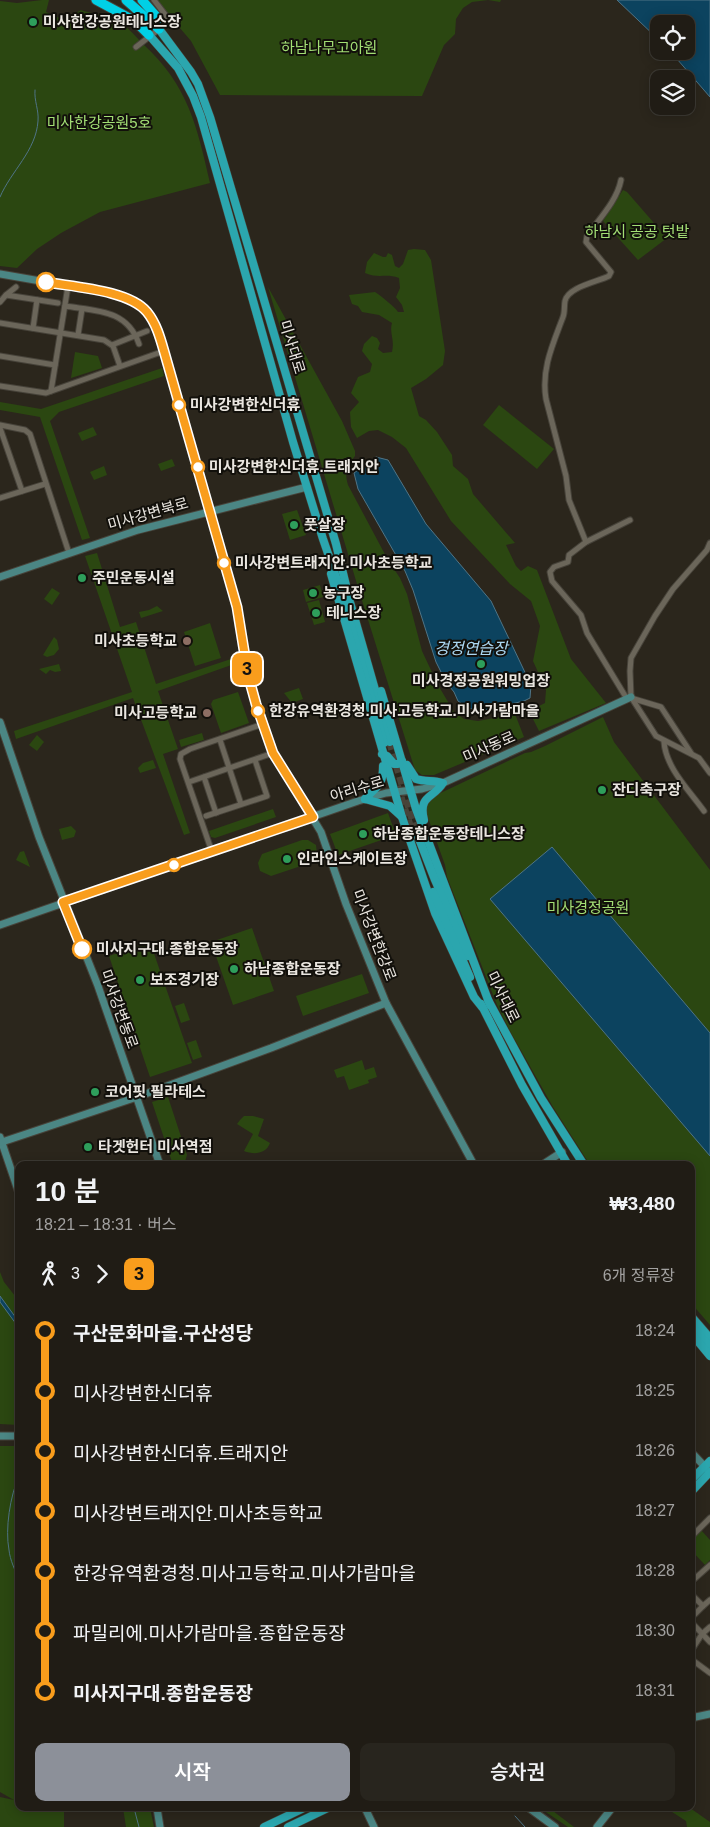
<!DOCTYPE html>
<html lang="ko">
<head>
<meta charset="utf-8">
<style>
	:root { --surface:#201c15; --page:#28251e; --text:#f1f3f6; --muted:#a2a1a0; --line:#3d3a34; --accent:#8c9099 }
	body { margin:0; font-family:Arial,"Noto Sans KR",sans-serif; background:var(--page); color:var(--text); height:100vh; display:flex; flex-direction:column; font-size:19px; white-space:nowrap }
	* { box-sizing:border-box; margin:0 }
	p { font-size:16px; color:var(--muted) }
	.icon { flex:none; width:28px; height:28px; fill:none; stroke:currentColor; stroke-width:2; stroke-linecap:round; stroke-linejoin:round }
	.map { position:relative; flex:1; overflow:hidden }
	.side { position:absolute; left:15px; top:1161px; width:680px; height:650px; display:flex; flex-direction:column; background:var(--surface); border-radius:10px; box-shadow:0 2px 12px #0003,0 0 0 1px var(--line) }
	.side>* { flex:none }
	.badge { padding:0 10px; border-radius:8px; font-size:18px; line-height:32px }
	.buttons { position:absolute; left:650px; top:15px; display:grid; gap:10px }
	.buttons a { display:grid; place-items:center; width:45px; height:45px; border-radius:10px; background:var(--surface); box-shadow:0 2px 12px #0003,0 0 0 1px var(--line); font-size:25px }
	.map>.badge { position:absolute; translate:-50% -50%; box-shadow:0 0 0 2px #fff }
	.legs { display:flex; align-items:center; gap:8px; height:55px; padding:0 20px; font-size:16px }
	.legs p { margin-inline-start:auto }
	.headline { display:flex; align-items:center; justify-content:space-between; height:85px; padding:0 20px }
	h1 { font-size:28px; font-weight:600; line-height:38px }
	.cta { display:flex; gap:10px; margin-top:auto; padding:10px 20px }
	.cta a { flex:1; height:58px; border-radius:10px; background:var(--accent); color:#fff; font-size:20px; font-weight:600; line-height:58px; text-align:center }
	.cta a+a { background:var(--page); color:var(--text) }
	ul { padding:0 20px; list-style:none }
	li { display:flex; align-items:center; gap:18px; height:60px; font-size:19px }
	li i { display:grid; place-items:center; width:8px; height:100%; margin:0 6px; background:currentColor }
	li i::after { content:''; width:12px; height:12px; margin:-6px; border:4px solid; border-radius:50%; background:var(--surface) }
	li p { margin-inline-start:auto }
	li:first-child i { background:linear-gradient(#0000 50%,currentColor 0) }
	li:last-child i { background:linear-gradient(currentColor 50%,#0000 0) }
	.map>svg:first-child { display:block }
	.green { fill:#2b4711 }
	.water { fill:#0c435f; stroke:#4f7486 }
	.lines { fill:none; stroke-linecap:round; stroke-linejoin:round }
	.stream { stroke:#4f7486; stroke-width:1 }
	.primary-tunnel { stroke:#484339; stroke-width:8; stroke-dasharray:8 4; stroke-linecap:butt }
	.street-casing { stroke:#47433a; stroke-width:7 }
	.secondary-casing { stroke:#47433a; stroke-width:9 }
	.primary-casing { stroke:#47433a; stroke-width:9 }
	.highway-casing { stroke:#47433a; stroke-width:11 }
	.street { stroke:#6b665a; stroke-width:5 }
	.secondary { stroke:#4b8684; stroke-width:7 }
	.primary { stroke:#2ba6ae; stroke-width:8 }
	.highway { stroke:#00d0e6; stroke-width:9 }
	.line-1-casing { stroke:#fff; stroke-width:11 }
	.line-1 { stroke:#f99d1c; stroke-width:8 }
	.leisure-dot { fill:#2e9e5b; stroke:#12100b; stroke-width:2 }
	.stop-1-dot { fill:#fff; stroke:#f99d1c; stroke-width:2.5 }
	.education-dot { fill:#8d6e63; stroke:#12100b; stroke-width:2 }
	.labels { text-anchor:middle; stroke-width:4; stroke-linejoin:round; paint-order:stroke }
	.poi-label { font-size:15px; font-weight:bold; fill:#eae6e0; stroke:#12100b; text-anchor:start }
	.park-label { font-size:15px; fill:#a3df75; stroke:#12100b }
	.street-label { font-size:15px; fill:#eae6e0; stroke:#12100b }
	.stop-label { font-size:15px; font-weight:bold; fill:#eae6e0; stroke:#12100b; text-anchor:start }
	.water-label { font-size:16px; font-style:italic; fill:#abd7f2; stroke:#12100b }
</style>
</head>
<body>
<div class="map">
<svg width="710" height="1827" viewBox="0 0 710 1827">
	<rect width="100%" height="100%" fill="#2b261c"/>
	<g class="green">
		<path d="M42,0H49L46,12L64,20L81,10C89,13 94,13 103,15C109,16 118,22 123,25C131,30 137,38 143,44C188,85 197,126 210,183L100,212L61,233L37,249L17,268L0,266V1L17,3Z"/>
		<polygon points="156,0 501,0 500,2 488,0 472,2 463,8 456,19 455,34 444,45 422,96 220,95 191,41"/>
		<polygon points="623,190 627,192 667,238 638,260 603,221"/>
		<path d="M414,249L425,250L431,260L445,351L443,365L426,379L411,388L419,416L426,420L437,432L452,455L453,466L468,479L473,494L515,543L506,545L516,566L521,571L528,566L537,570L571,659L606,703L539,731L529,711L545,703L546,690L533,661L540,626L531,601L510,584L451,521L406,448L392,437L378,430L369,431L357,438L351,427L350,412L359,402L351,393L358,377L370,372L372,364L362,351L364,344L372,336L377,338L380,343L378,349L383,353L392,352C395,339 389,333 392,323L379,315L362,312L358,306L352,304L349,295L375,292C381,296 395,307 398,312H404L402,305L396,297L400,288L399,278C386,273 379,279 365,273L367,262L374,253L383,257H386L388,253L392,255L395,266L399,268L403,264L408,250Z"/>
		<path d="M268,287L342,421L355,451V456C347,466 344,471 348,485L388,560L400,578L407,594L422,651L438,685L454,712L464,719L478,721L515,714L524,737L434,775H422L415,770L360,594Z"/>
		<polygon points="75,352 98,356 102,368 71,378"/>
		<polygon points="162,368 164,376 59,412 50,421 90,538 82,540 40,417 0,410 0,402 41,409"/>
		<polygon points="499,405 554,449 537,469 483,425"/>
		<polygon points="93,427 97,435 82,441 78,433"/>
		<polygon points="172,459 175,466 161,471 158,464"/>
		<polygon points="104,466 107,475 94,480 90,472"/>
		<polygon points="297,510 306,535 290,540 282,514"/>
		<polygon points="97,553 120,627 136,622 156,684 234,658 237,663 158,691 178,749 163,754 190,833 184,835 133,698 16,739 14,731 132,692 85,556"/>
		<polygon points="320,585 323,597 306,602 303,590"/>
		<polygon points="52,588 60,593 52,605 44,599"/>
		<polygon points="319,600 325,622 314,625 307,603"/>
		<polygon points="157,606 163,611 141,618 139,612 149,610"/>
		<polygon points="210,623 221,658 195,666 184,632"/>
		<polygon points="54,637 57,640 59,649 54,655 47,657 43,655"/>
		<polygon points="59,664 61,671 55,672 50,670 46,674 39,669"/>
		<polygon points="299,688 303,699 292,703 284,693"/>
		<polygon points="238,692 249,723 221,733 211,704 213,700"/>
		<polygon points="603,717 614,742 710,870 710,1325 691,1303 691,1165 590,1165 553,1107 510,1031 497,1005 447,877 445,865 426,812 426,803 430,798 525,753 531,752 545,746"/>
		<polygon points="202,733 204,740 181,747 179,740"/>
		<polygon points="37,735 44,742 37,751 29,745"/>
		<polygon points="153,760 156,768 140,773 138,768 143,763"/>
		<polygon points="273,809 276,817 215,838 211,837 209,831"/>
		<polygon points="388,813 396,835 338,855 330,834"/>
		<polygon points="71,826 76,831 74,837 62,840 59,829"/>
		<polygon points="302,840 308,840 316,845 317,854 313,862 271,876 260,871 258,863 262,854"/>
		<polygon points="24,851 30,867 16,860 20,852"/>
		<polygon points="252,928 274,991 233,1005 211,942"/>
		<polygon points="150,942 192,1063 150,1077 109,956"/>
		<polygon points="362,974 369,993 303,1016 296,996"/>
		<polygon points="184,1003 190,1020 181,1023 175,1006"/>
		<polygon points="196,1040 202,1057 193,1060 187,1043"/>
		<polygon points="362,1060 365,1070 374,1067 377,1077 368,1080 369,1083 349,1090 344,1076 337,1078 334,1070"/>
		<polygon points="168,1097 187,1155 184,1165 173,1165 152,1102"/>
		<path d="M244,1116H253L264,1119L258,1136L270,1143C266,1154 254,1155 244,1151L253,1134L237,1124L240,1120Z"/>
		<polygon points="0,1272 4,1282 19,1301 19,1425 0,1424"/>
		<polygon points="0,1446 19,1446 19,1808 64,1808 64,1827 0,1827 0,1797 14,1800 0,1792"/>
		<polygon points="701,1530 710,1540 710,1560 705,1565 691,1550 691,1539"/>
		<polygon points="123,1808 150,1808 154,1827 126,1827"/>
		<polygon points="540,1808 549,1808 574,1827 568,1827"/>
		<polygon points="666,1808 690,1808 710,1822 710,1827 687,1827 686,1821"/>
	</g>
	<g class="water">
		<polygon points="617,0 710,0 710,97 670,51 686,51 686,24 659,24 659,40"/>
		<polygon points="376,457 388,460 426,524 491,601 531,685 530,698 524,701 480,711 468,708 458,701 454,692 446,682 436,662 413,590 405,571 358,489 354,473"/>
		<polygon points="552,847 710,1033 710,1156 490,899"/>
		<polygon points="0,1296 19,1322 19,1328 0,1302"/>
	</g>
	<g class="lines">
		<g class="stream">
			<path d="M0,197C11,171 36,151 38,121C39,110 34,101 35,90"/>
			<path d="M19,1476C10,1496 5,1529 9,1550C10,1560 15,1570 19,1580"/>
			<polyline points="134,1808 139,1827"/>
			<polyline points="503,1808 505,1809"/>
			<polyline points="515,1816 525,1827"/>
		</g>
		<g class="primary-tunnel">
			<polyline points="390,742 416,831"/>
			<polyline points="397,786 412,833"/>
		</g>
		<g class="street-casing">
			<g id="street">
				<polyline points="136,47 167,23 167,17 154,0"/>
				<polyline points="6,295 16,287"/>
				<polyline points="0,302 6,295 58,303"/>
				<path d="M65,306C96,311 127,309 139,344"/>
				<polyline points="0,323 104,340 113,346 120,366"/>
				<polyline points="33,328 37,300"/>
				<polyline points="78,335 82,309"/>
				<polyline points="112,345 147,331"/>
				<polyline points="0,356 55,365"/>
				<polyline points="0,386 46,393 164,351"/>
				<polyline points="51,391 68,286"/>
				<polyline points="0,425 25,430 30,434 69,553"/>
				<polyline points="0,428 22,491"/>
				<polyline points="0,498 45,484"/>
				<path d="M586,542L569,500L566,476L546,399C541,369 553,344 563,317C565,312 564,306 565,301C568,287 597,282 609,276L611,272L586,242L587,236C599,219 617,201 621,180"/>
				<polyline points="710,543 707,550 673,589 655,616 631,658 630,671 631,697 656,736 699,758 710,773"/>
				<polyline points="631,698 661,707 691,753"/>
				<polyline points="627,699 587,633 581,615 552,581 550,572 554,567 568,562 569,555 586,542 630,520"/>
				<polyline points="220,740 241,804"/>
				<path d="M664,742C666,768 689,790 704,811"/>
				<polyline points="204,777 216,813"/>
				<polyline points="189,782 273,753"/>
				<polyline points="206,816 267,796 255,760"/>
				<polyline points="212,852 180,759 181,754 190,749 263,724"/>
				<polyline points="691,1537 710,1518"/>
				<polyline points="691,1582 710,1565"/>
				<polyline points="691,1594 703,1606 710,1600"/>
				<polyline points="695,1614 703,1606"/>
				<polyline points="691,1622 710,1642"/>
				<polyline points="691,1651 702,1634 710,1627"/>
				<polyline points="691,1659 710,1673"/>
			</g>
		</g>
		<g class="secondary-casing">
			<g id="secondary">
				<polyline points="0,274 115,294 136,303 145,310 152,318 164,351 208,503 237,607 248,675 273,753 321,832 346,904 386,1003 474,1165"/>
				<polyline points="0,577 138,530 307,487"/>
				<polyline points="0,722 39,837 98,986 160,1165"/>
				<polyline points="0,925 358,801 386,793 422,789 443,783 631,697"/>
				<polyline points="0,1137 19,1193"/>
				<polyline points="2,1142 137,1097 271,1048 386,1003"/>
				<polyline points="542,1165 562,1152"/>
				<polyline points="0,1436 19,1436"/>
				<polyline points="691,1452 708,1470"/>
				<polyline points="691,1718 710,1714"/>
				<polyline points="157,1808 160,1827"/>
				<polyline points="365,1808 374,1827"/>
				<polyline points="529,1808 555,1827"/>
				<polyline points="597,1827 612,1808"/>
			</g>
		</g>
		<g class="primary-casing">
			<g id="primary">
				<polyline points="159,29 191,72 198,84 210,117 336,544 350,602 390,742"/>
				<polyline points="149,35 178,68 193,96 201,117 293,442 323,539 344,600 384,743"/>
				<polyline points="331,574 402,817 435,913 474,997 482,1007"/>
				<polyline points="381,691 416,809 490,1005"/>
				<polyline points="382,754 387,756 394,764 398,764 402,761"/>
				<path d="M407,765L416,779C425,782 433,780 443,783C433,799 418,795 424,820"/>
				<path d="M365,799C378,785 383,786 383,766"/>
				<polyline points="365,799 390,806 401,816"/>
				<polyline points="416,831 435,880 468,956"/>
				<polyline points="433,892 470,977"/>
				<polyline points="488,1000 541,1098 584,1165"/>
				<polyline points="481,1004 522,1085 568,1165"/>
				<polyline points="691,1316 710,1338"/>
				<polyline points="691,1325 710,1347"/>
				<polyline points="691,1333 710,1356"/>
				<polyline points="691,1480 710,1461"/>
				<polyline points="691,1492 710,1472"/>
				<polyline points="264,1827 304,1808"/>
				<polyline points="288,1827 328,1808"/>
			</g>
		</g>
		<g class="highway-casing">
			<g id="highway">
				<polyline points="96,0 135,21 149,35"/>
				<polyline points="126,0 159,29"/>
				<polyline points="142,0 156,16 159,29"/>
			</g>
		</g>
		<use href="#street" class="street"/>
		<use href="#secondary" class="secondary"/>
		<use href="#primary" class="primary"/>
		<use href="#highway" class="highway"/>
	</g>
	<g class="lines">
		<g class="line-1-casing">
			<path id="line-1" d="M46,282C73,287 129,290 147,312C156,323 160,337 164,351L237,607L248,675L256,704L273,753L313,817L63,902L82,949"/>
		</g>
		<use href="#line-1" class="line-1"/>
	</g>
	<g class="leisure-dot">
		<circle cx="33" cy="22" r="5"/>
		<circle cx="294" cy="525" r="5"/>
		<circle cx="82" cy="578" r="5"/>
		<circle cx="313" cy="593" r="5"/>
		<circle cx="316" cy="613" r="5"/>
		<circle cx="481" cy="664" r="5"/>
		<circle cx="602" cy="790" r="5"/>
		<circle cx="363" cy="834" r="5"/>
		<circle cx="287" cy="859" r="5"/>
		<circle cx="234" cy="969" r="5"/>
		<circle cx="140" cy="980" r="5"/>
		<circle cx="95" cy="1092" r="5"/>
		<circle cx="88" cy="1147" r="5"/>
	</g>
	<g class="stop-1-dot">
		<circle cx="46" cy="282" r="9"/>
		<circle cx="179" cy="405" r="6"/>
		<circle cx="198" cy="467" r="6"/>
		<circle cx="224" cy="563" r="6"/>
		<circle cx="258" cy="711" r="6"/>
		<circle cx="174" cy="865" r="6"/>
		<circle cx="82" cy="949" r="9"/>
	</g>
	<g class="education-dot">
		<circle cx="187" cy="641" r="5"/>
		<circle cx="207" cy="713" r="5"/>
	</g>
	<g class="labels">
		<g class="poi-label">
			<text x="43" y="27">미사한강공원테니스장</text>
			<text x="304" y="530">풋살장</text>
			<text x="92" y="583">주민운동시설</text>
			<text x="323" y="598">농구장</text>
			<text x="326" y="618">테니스장</text>
			<text x="177" y="646" text-anchor="end">미사초등학교</text>
			<text x="481" y="686" text-anchor="middle">미사경정공원워밍업장</text>
			<text x="197" y="718" text-anchor="end">미사고등학교</text>
			<text x="612" y="795">잔디축구장</text>
			<text x="373" y="839">하남종합운동장테니스장</text>
			<text x="297" y="864">인라인스케이트장</text>
			<text x="244" y="974">하남종합운동장</text>
			<text x="150" y="985">보조경기장</text>
			<text x="105" y="1097">코어핏 필라테스</text>
			<text x="98" y="1152">타겟헌터 미사역점</text>
		</g>
		<g class="park-label">
			<text x="329" y="53">하남나무고아원</text>
			<text x="99" y="128">미사한강공원5호</text>
			<text x="637" y="237">하남시 공공 텃밭</text>
			<text x="588" y="913">미사경정공원</text>
		</g>
		<g class="street-label">
			<text transform="translate(292 347) rotate(73)" y="5">미사대로</text>
			<text transform="translate(148 514) rotate(-16)" y="5">미사강변북로</text>
			<text transform="translate(489 747) rotate(-24)" y="5">미사동로</text>
			<text transform="translate(357 789) rotate(-17)" y="5">아리수로</text>
			<text transform="translate(374 935) rotate(69)" y="5">미사강변한강로</text>
			<text transform="translate(503 997) rotate(64)" y="5">미사대로</text>
			<text transform="translate(119 1009) rotate(70)" y="5">미사강변동로</text>
		</g>
		<g class="stop-label">
			<text x="190" y="410">미사강변한신더휴</text>
			<text x="209" y="472">미사강변한신더휴.트래지안</text>
			<text x="235" y="568">미사강변트래지안.미사초등학교</text>
			<text x="269" y="716">한강유역환경청.미사고등학교.미사가람마을</text>
			<text x="96" y="954">미사지구대.종합운동장</text>
		</g>
		<g class="water-label">
			<text x="471" y="654">경정연습장</text>
		</g>
	</g>
</svg>
<div class="buttons">
<a><svg class="icon" aria-label="locate" viewBox="0 0 24 24"><circle cx="12" cy="12" r="6"/><path d="M12 2v4M12 18v4M2 12h4M18 12h4"/></svg></a>
<a><svg class="icon" aria-label="layers" viewBox="0 0 24 24"><path d="M12 4l9 5-9 5-9-5zM3 14l9 5 9-5"/></svg></a>
</div>
<b class="badge" style="left:247px;top:669px;background:#f99d1c;color:#111">3</b>
<section class="side">
<div class="headline"><div><h1>10 분</h1><p>18:21 – 18:31 · 버스</p></div><b>₩3,480</b></div>
<div class="legs"><svg class="icon" aria-label="walk" viewBox="0 0 24 24"><circle cx="13" cy="4" r="2"/><path d="M13 8l-2 6 4 7M11 14l-3 7M7 12l3-4h3l4 4"/></svg>3<svg class="icon" aria-label="forward" viewBox="0 0 24 24"><path d="M9 5l7 7-7 7"/></svg><b class="badge" style="background:#f99d1c;color:#111">3</b><p>6개 정류장</p></div>
<ul>
<li><i style="color:#f99d1c"></i><b>구산문화마을.구산성당</b><p>18:24</p></li>
<li><i style="color:#f99d1c"></i><span>미사강변한신더휴</span><p>18:25</p></li>
<li><i style="color:#f99d1c"></i><span>미사강변한신더휴.트래지안</span><p>18:26</p></li>
<li><i style="color:#f99d1c"></i><span>미사강변트래지안.미사초등학교</span><p>18:27</p></li>
<li><i style="color:#f99d1c"></i><span>한강유역환경청.미사고등학교.미사가람마을</span><p>18:28</p></li>
<li><i style="color:#f99d1c"></i><span>파밀리에.미사가람마을.종합운동장</span><p>18:30</p></li>
<li><i style="color:#f99d1c"></i><b>미사지구대.종합운동장</b><p>18:31</p></li>
</ul>
<div class="cta"><a>시작</a><a>승차권</a></div>
</section>
</div>
</body>
</html>
